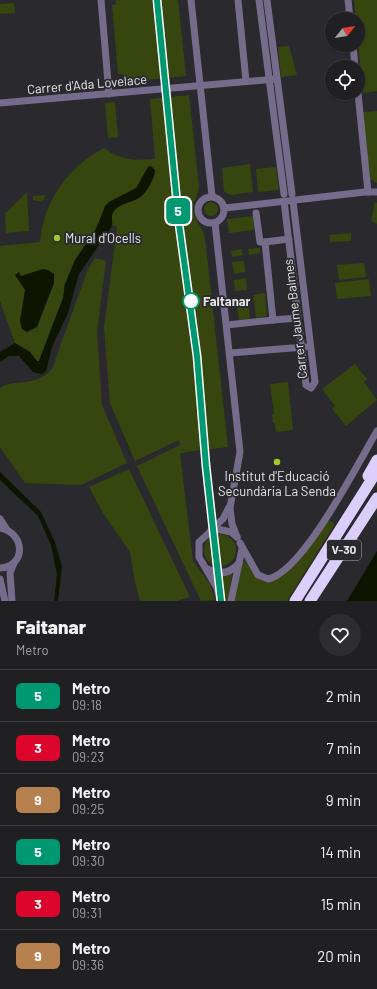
<!DOCTYPE html>
<html lang="es">
<head>
<meta charset="utf-8">
<style>
	:root { --surface:#201f22; --page:#2d2c2f; --text:#f1f3f6; --muted:#a2a2a5; --line:#3d3d40 }
	body { margin:0; font-family:Barlow,sans-serif; background:var(--page); color:var(--text); height:100vh; display:flex; flex-direction:column; font-size:15px; white-space:nowrap }
	* { box-sizing:border-box; margin:0 }
	p { font-size:13px; color:var(--muted) }
	.icon { flex:none; width:22px; height:22px; fill:none; stroke:currentColor; stroke-width:2; stroke-linecap:round; stroke-linejoin:round }
	.map { position:relative; height:601px; overflow:hidden }
	.side { display:flex; flex-direction:column; background:var(--surface); flex:1 }
	.side>* { flex:none }
	.badge { padding:0 8px; border-radius:6px; font-size:14px; line-height:26px }
	.needle { width:26px; rotate:60deg }
	.buttons { position:absolute; left:325px; top:12px; display:grid; gap:8px }
	.buttons a { display:grid; place-items:center; width:40px; height:40px; border-radius:50%; background:var(--surface); box-shadow:0 1px 3px #0004,0 0 0 1px var(--line); font-size:20px }
	.map>.badge { position:absolute; translate:-50% -50%; box-shadow:0 0 0 2px #fff }
	.round { display:grid; place-items:center; flex:none; width:42px; height:42px; border-radius:21px; background:var(--page) }
	.headline { display:flex; align-items:center; justify-content:space-between; height:68px; padding:0 16px }
	h1 { font-size:19px; font-weight:800; line-height:30px }
	ul { padding:0; list-style:none }
	li { display:flex; align-items:center; gap:12px; height:52px; padding:0 16px; border-top:1px solid var(--line) }
	li div { flex:1 }
	li b { display:block; font-size:15px }
	li em { font-style:normal }
	li .badge { min-width:44px; font-weight:700; text-align:center }
	.map>svg:first-child { display:block }
	.green { fill:#37460e }
	.water { fill:#0d1400 }
	.lines { fill:none; stroke-linecap:round; stroke-linejoin:round }
	.minor { stroke:#756c8c; stroke-width:7 }
	.highway { stroke:#dbcefd; stroke-width:11 }
	.line-casing { stroke:#fff; stroke-width:9 }
	.line { stroke:#009870; stroke-width:6 }
	.poi-dot { fill:#a2c928; stroke:#2a292e; stroke-width:1.5 }
	.stop-dot { fill:#fff; stroke:#009870; stroke-width:2 }
	.labels { text-anchor:middle; stroke-width:3.5; stroke-linejoin:round; paint-order:stroke }
	.shield { fill:#2a292e; stroke:#adacb0; stroke-width:1 }
	.shield-label { font-size:12px; font-weight:bold; fill:#e5e4e7 }
	.street-label { font-size:13px; fill:#e5e4e7; stroke:#2a292e }
	.poi-label { font-size:13px; fill:#e5e4e7; stroke:#2a292e; text-anchor:start }
	.stop-label { font-size:13px; font-weight:bold; fill:#e5e4e7; stroke:#2a292e; text-anchor:start }
</style>
</head>
<body>
<div class="map">
<svg width="377" height="601" viewBox="0 0 377 601">
	<rect width="100%" height="100%" fill="#2a292e"/>
	<g class="green">
		<polygon points="116,0 178,0 186,76 124,82 123,74 118,74 112,5 116,4"/>
		<polygon points="354,0 377,0 377,91 363,93 358,43 358,19 356,19"/>
		<polygon points="14,3 15,13 0,14 0,4"/>
		<polygon points="289,46 297,75 281,77 278,47"/>
		<path d="M189,95L199,186C199,194 193,200 193,208C193,219 203,227 205,238L228,447L186,452L180,454L193,561L210,584L215,600L201,601L137,466L180,445L179,440L135,461L110,403L104,328L117,226L98,223L96,229L75,260L65,284L63,298L39,361L37,362L30,352L15,343L0,301V246L40,242C44,201 67,168 104,148C119,160 137,161 155,159L150,99Z"/>
		<polygon points="115,102 118,137 108,138 105,103"/>
		<polygon points="377,111 377,183 370,179 363,112"/>
		<polygon points="250,164 253,192 230,195 224,191 222,168"/>
		<polygon points="276,167 279,190 258,192 256,169"/>
		<polygon points="27,192 29,231 6,233 5,214"/>
		<polygon points="46,195 42,202 33,200 33,196"/>
		<circle cx="211" cy="209" r="7"/>
		<polygon points="375,202 377,203 377,224 371,221"/>
		<polygon points="253,216 254,230 229,233 227,219"/>
		<polygon points="351,233 351,241 330,242 329,235"/>
		<polygon points="260,248 260,253 249,255 248,249"/>
		<polygon points="242,249 243,255 232,257 231,251"/>
		<path d="M95,258L106,261L97,332L102,405L127,463L81,485L25,483L0,447V388C11,378 34,389 52,369L88,269Z"/>
		<polygon points="244,261 245,272 234,274 232,262"/>
		<polygon points="364,263 366,277 339,280 337,265"/>
		<polygon points="246,278 247,290 235,291 234,280"/>
		<polygon points="369,279 371,296 337,299 335,283"/>
		<polygon points="265,293 267,316 256,318 253,295"/>
		<polygon points="249,307 250,318 239,320 237,308"/>
		<polygon points="355,364 367,379 364,382 377,400 346,426 332,409 335,406 322,389"/>
		<polygon points="288,382 293,430 276,432 275,423 273,423 272,415 274,414 270,384"/>
		<polygon points="129,469 190,597 177,601 140,601 135,582 130,552 103,513 89,487"/>
		<path d="M328,520L335,524L287,601H233L239,569L245,560C255,577 262,590 282,576Z"/>
		<circle cx="220" cy="550" r="16"/>
		<polygon points="232,573 228,601 222,601 214,576"/>
	</g>
	<g class="water">
		<path d="M151,166L155,170C155,176 152,180 150,185C139,206 124,199 114,211C110,216 113,221 112,226L79,274L68,313L52,347L46,371L42,374L33,372L19,356H9L0,362V352L15,343L30,352L37,361H39L63,298L65,284L75,260L96,229L105,206L109,202L136,188L148,167Z"/>
		<polygon points="43,269 48,270 54,274 54,283 37,327 27,332 22,329 20,321 25,290 15,275 19,272 21,276"/>
		<polygon points="0,472 41,512 55,542 62,567 58,601 54,601 57,574 51,545 38,516 0,480"/>
		<polygon points="377,551 377,601 347,601"/>
	</g>
	<g class="lines">
		<g class="minor">
			<polyline points="101,0 109,94"/>
			<polyline points="191,0 212,196"/>
			<polyline points="238,0 246,81"/>
			<polyline points="259,0 284,194"/>
			<polyline points="267,0 292,194"/>
			<polyline points="348,0 350,19"/>
			<polyline points="353,45 355,67"/>
			<polyline points="358,93 368,192"/>
			<polyline points="0,103 276,79"/>
			<circle cx="211" cy="210" r="13"/>
			<polyline points="284,201 306,385 311,388 315,382 293,201"/>
			<polyline points="225,208 365,192 377,192"/>
			<polyline points="215,223 240,452 230,508 232,524 237,537"/>
			<polyline points="265,242 289,239"/>
			<polyline points="273,320 298,318"/>
			<polyline points="227,325 273,320 265,242 260,242 256,213"/>
			<polyline points="230,353 305,347"/>
			<polyline points="0,519 7,530"/>
			<path d="M0,528C26,533 26,567 0,568"/>
			<polyline points="211,530 223,519 229,507"/>
			<path d="M240,543L258,575L268,579C303,572 358,463 377,431"/>
			<path d="M207,569C219,575 230,574 239,563"/>
			<polyline points="0,579 5,601"/>
			<polyline points="12,601 10,573 14,563"/>
			<polyline points="220,601 217,588 199,557 199,542 210,532 217,529 231,532 237,537"/>
			<polyline points="231,601 242,549"/>
		</g>
		<g class="highway">
			<polyline points="368,476 377,460"/>
			<polyline points="295,601 377,471"/>
			<polyline points="310,601 377,498"/>
		</g>
	</g>
	<g class="lines">
		<g class="line-casing">
			<polyline id="line" points="157,0 179,224 197,356 206,466 221,601"/>
		</g>
		<use href="#line" class="line"/>
	</g>
	<g class="poi-dot">
		<circle cx="57" cy="238" r="4"/>
		<circle cx="277" cy="462" r="4"/>
	</g>
	<circle class="stop-dot" cx="191" cy="301" r="8"/>
	<g class="labels">
		<rect class="shield" x="327" y="540" width="34" height="20" rx="3"/>
		<g class="shield-label">
			<text x="344" y="554">V-30</text>
		</g>
		<g class="street-label">
			<text transform="translate(87 84) rotate(-5)" y="5">Carrer d'Ada Lovelace</text>
			<text transform="translate(295 319) rotate(-97)" y="5">Carrer Jaume Balmes</text>
		</g>
		<g class="poi-label">
			<text x="65" y="243">Mural d'Ocells</text>
			<text x="277" y="481" text-anchor="middle">Institut d'Educació<tspan x="277" dy="15">Secundària La Senda</tspan></text>
		</g>
		<g class="stop-label">
			<text x="203" y="306">Faitanar</text>
		</g>
	</g>
</svg>
<div class="buttons">
<a><svg class="needle" viewBox="-14 -14 28 28"><path d="M0-13l5 13h-10z" fill="#e53935"/><path d="M0 13l5-13h-10z" fill="#a2a2a5"/></svg></a>
<a><svg class="icon" aria-label="locate" viewBox="0 0 24 24"><circle cx="12" cy="12" r="6"/><path d="M12 2v4M12 18v4M2 12h4M18 12h4"/></svg></a>
</div>
<b class="badge" style="left:178px;top:211px;background:#009870;color:#fff">5</b>
</div>
<section class="side">
<div class="headline"><div><h1>Faitanar</h1><p>Metro</p></div><a class="round"><svg class="icon" aria-label="heart" viewBox="0 0 24 24"><path d="M12 20l-8-8c-3-5 5-10 8-4 3-6 11-1 8 4z"/></svg></a></div>
<ul>
<li><span class="badge" style="background:#009870;color:#fff">5</span><div><b>Metro</b><p>09:18</p></div><em>2 min</em></li>
<li><span class="badge" style="background:#dd052b;color:#fff">3</span><div><b>Metro</b><p>09:23</p></div><em>7 min</em></li>
<li><span class="badge" style="background:#b7814f;color:#fff">9</span><div><b>Metro</b><p>09:25</p></div><em>9 min</em></li>
<li><span class="badge" style="background:#009870;color:#fff">5</span><div><b>Metro</b><p>09:30</p></div><em>14 min</em></li>
<li><span class="badge" style="background:#dd052b;color:#fff">3</span><div><b>Metro</b><p>09:31</p></div><em>15 min</em></li>
<li><span class="badge" style="background:#b7814f;color:#fff">9</span><div><b>Metro</b><p>09:36</p></div><em>20 min</em></li>
</ul>
</section>
</body>
</html>
